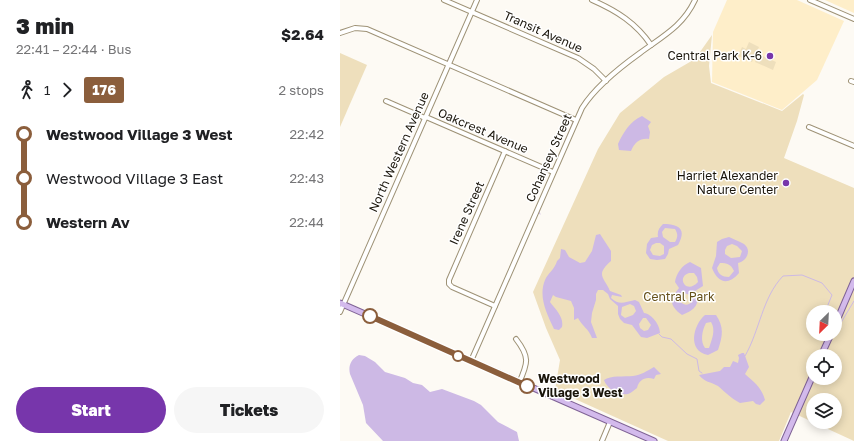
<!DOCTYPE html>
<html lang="en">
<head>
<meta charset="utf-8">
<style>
	:root { --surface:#fff; --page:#f6f6f6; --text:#202124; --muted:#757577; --accent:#7736ab }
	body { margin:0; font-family:"Golos Text",sans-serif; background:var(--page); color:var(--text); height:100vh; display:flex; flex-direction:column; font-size:15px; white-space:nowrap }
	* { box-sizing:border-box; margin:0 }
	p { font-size:13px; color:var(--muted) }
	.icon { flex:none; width:22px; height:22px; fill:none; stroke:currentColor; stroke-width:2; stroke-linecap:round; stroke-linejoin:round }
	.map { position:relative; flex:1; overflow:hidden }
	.details { display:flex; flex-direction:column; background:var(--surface); width:340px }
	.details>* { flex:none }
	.badge { padding:0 8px; border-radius:3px; font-size:14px; line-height:26px }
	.needle { width:26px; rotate:204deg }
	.controls { position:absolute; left:466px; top:305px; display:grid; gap:8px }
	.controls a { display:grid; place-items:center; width:36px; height:36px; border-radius:50%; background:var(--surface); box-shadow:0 2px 10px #0003; font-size:20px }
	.map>.badge { position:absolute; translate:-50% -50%; box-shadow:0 0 0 2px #fff }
	.legs { display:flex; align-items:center; gap:6px; height:44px; padding:0 16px; font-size:13px }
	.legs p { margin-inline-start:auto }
	.head { display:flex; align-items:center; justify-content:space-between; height:68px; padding:0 16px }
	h1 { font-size:22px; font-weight:800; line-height:30px }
	.button { display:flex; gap:8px; margin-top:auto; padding:8px 16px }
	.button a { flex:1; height:46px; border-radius:24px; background:var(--accent); color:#fff; font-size:16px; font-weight:800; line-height:46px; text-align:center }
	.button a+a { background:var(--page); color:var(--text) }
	ul { padding:0 16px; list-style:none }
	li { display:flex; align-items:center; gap:14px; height:44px; font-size:15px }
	li i { display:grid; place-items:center; width:6px; height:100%; margin:0 5px; background:currentColor }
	li i::after { content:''; width:10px; height:10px; margin:-5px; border:3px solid; border-radius:50%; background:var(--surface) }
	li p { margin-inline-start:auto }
	li:first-child i { background:linear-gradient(#0000 50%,currentColor 0) }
	li:last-child i { background:linear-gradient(currentColor 50%,#0000 0) }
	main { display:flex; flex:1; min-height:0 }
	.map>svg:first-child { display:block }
	.built { fill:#feeec9 }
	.green { fill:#eedfbc; fill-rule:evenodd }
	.water { fill:#cdb9e5; fill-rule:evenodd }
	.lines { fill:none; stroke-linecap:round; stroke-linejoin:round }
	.stream { stroke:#cdb9e5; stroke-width:1 }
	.minor-casing { stroke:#9e9276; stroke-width:6 }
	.major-casing { stroke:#7f6295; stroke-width:7 }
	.minor { stroke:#fff; stroke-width:4 }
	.major { stroke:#d3baec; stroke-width:5 }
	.line-1-casing { stroke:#fff; stroke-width:9 }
	.line-1 { stroke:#8b5e3c; stroke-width:6 }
	.poi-dot { fill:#7736ab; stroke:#fff; stroke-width:1.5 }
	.stop-1-dot { fill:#fff; stroke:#8b5e3c; stroke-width:2 }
	.labels { text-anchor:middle; stroke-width:3; stroke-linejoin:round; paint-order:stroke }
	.street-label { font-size:12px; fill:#1a150b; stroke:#fff }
	.poi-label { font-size:12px; fill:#1a150b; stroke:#fff; text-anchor:end }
	.park-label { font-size:12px; fill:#65501a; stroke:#fff }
	.stop-label { font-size:12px; font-weight:bold; fill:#1a150b; stroke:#fff; text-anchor:start }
</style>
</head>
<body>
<main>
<section class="details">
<div class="head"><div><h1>3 min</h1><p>22:41 – 22:44 · Bus</p></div><b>$2.64</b></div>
<div class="legs"><svg class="icon" aria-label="walk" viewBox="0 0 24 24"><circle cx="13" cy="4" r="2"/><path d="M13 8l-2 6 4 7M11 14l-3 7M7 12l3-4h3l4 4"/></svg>1<svg class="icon" aria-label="forward" viewBox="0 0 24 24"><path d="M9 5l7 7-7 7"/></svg><b class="badge" style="background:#8b5e3c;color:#fff">176</b><p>2 stops</p></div>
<ul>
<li><i style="color:#8b5e3c"></i><b>Westwood Village 3 West</b><p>22:42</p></li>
<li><i style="color:#8b5e3c"></i><span>Westwood Village 3 East</span><p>22:43</p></li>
<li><i style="color:#8b5e3c"></i><b>Western Av</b><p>22:44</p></li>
</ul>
<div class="button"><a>Start</a><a>Tickets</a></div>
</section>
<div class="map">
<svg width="514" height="441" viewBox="0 0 514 441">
	<rect width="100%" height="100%" fill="#fdfaf4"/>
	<g class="built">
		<polygon points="387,0 457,0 504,21 477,80 442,110 372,82 373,32"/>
		<polygon points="485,0 514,0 514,13"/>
	</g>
	<g class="green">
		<path d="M372,35L369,66L371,83L442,111L463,94L464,95L457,121L444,158L514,188V441L451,412L439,441H328L215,390L220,360L206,328L193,292L258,149L280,113L324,77L355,59ZM473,312H495V334H473ZM473,356H495V378H473ZM473,400H495V422H473Z"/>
		<polygon points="409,42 419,47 412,62 398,56 402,47 406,49"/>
		<polygon points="0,53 27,65 0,127"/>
		<polygon points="418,54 436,62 433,70 415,62"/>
	</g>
	<g class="water">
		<path d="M302,116L311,122L308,126L310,132L309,139C300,138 295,142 291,151L279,150L278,144C283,133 290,121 302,116Z"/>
		<path d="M323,224C339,224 347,229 338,245L329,249L328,254L325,259L317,260L310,259L306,253L307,244L311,238L318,237C317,231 319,228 323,224ZM325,228L335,229C338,234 338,237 335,242H330L323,237L322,232ZM316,243H320L324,246V254L320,256L313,255L310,250L312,245Z"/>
		<path d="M260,234L271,251V261C255,275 264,277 270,291L281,295L282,297L272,295L271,298C280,306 284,302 295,300L299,302L304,313C312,314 320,325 320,333L307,338L301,337L292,325L284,323L280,319L278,314V306L270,299L268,294L263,290H258L256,294V300L252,313L251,322L257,338H252C249,329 242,326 238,318L234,320V308L231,301L216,297L213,295L210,302C216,310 224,317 222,327L219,330L214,329C207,314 198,297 205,280C208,273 215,269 217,261L220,258L221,249L225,250L229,257L240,263L245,262L252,251L256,235ZM290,304L294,306L296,311L293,315L285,318L281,315L282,307ZM303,318H306L311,325L308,330L304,331L300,328L299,324Z"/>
		<path d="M389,237C393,239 399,241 404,244C412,250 407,261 398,263L399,273C388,286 378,283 372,268L376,256L377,242L382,239ZM392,244L397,246L402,251L400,257L391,258L385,254V250L387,246ZM380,263C387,263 391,264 394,271L389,277C382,277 378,274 377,268Z"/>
		<path d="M350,262L361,268L363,286L355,291C361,304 355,310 342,315C336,311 329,304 333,296C335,293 337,291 339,288L335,282C336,274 342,265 350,262ZM349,273H354L357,277L358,282C346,295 336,277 349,273ZM344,293L350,295L352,298V302C347,306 345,305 340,302L338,299L340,295Z"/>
		<path d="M365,315H376C384,327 383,335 378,350L368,355C347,351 353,325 365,315ZM371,322C376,330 372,339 369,348H365C360,341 362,331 366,323Z"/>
		<path d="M402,353H404L409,367L405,374C414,382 422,388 425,400L420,405L416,404L413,401L400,403C392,399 385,392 378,386C371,382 364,382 359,375L380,371L384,367H390L393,361L398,363L399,358L398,355Z"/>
		<path d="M19,355L25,356L35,362L45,372L65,378L73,383L82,385L90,392L102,389L134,401L141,405L158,422L177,432L179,441H43L26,423L23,405L10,374C8,366 11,359 19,355Z"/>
		<path d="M314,367L321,374L316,375L314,379C305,376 299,380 297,388C294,390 291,393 288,394C279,396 267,389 264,380C271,375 284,377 293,376C301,375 307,371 314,367Z"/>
	</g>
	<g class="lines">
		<g class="stream">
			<polyline points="109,0 127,8"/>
			<polyline points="107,62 113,49"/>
			<polyline points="216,163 233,122 232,120"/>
			<polyline points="198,210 200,214"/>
			<polyline points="496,331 514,301"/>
			<polyline points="319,334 322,337 331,339 347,354 357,359 359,371 362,373"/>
			<path d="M405,356C420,330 422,298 443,276L462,275L482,283L492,295L485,312"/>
		</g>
		<g class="minor-casing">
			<g id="minor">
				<polyline points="104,0 238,58 254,69 266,81"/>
				<path d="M252,0C277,11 296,23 311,45"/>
				<polyline points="470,0 514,19"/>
				<polyline points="0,33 15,28 27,29 236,120"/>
				<polyline points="511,81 514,82"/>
				<polyline points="46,101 85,118"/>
				<polyline points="86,117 213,172"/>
				<polyline points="469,127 514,146"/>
				<polyline points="155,306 112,287 109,284 109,280 165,151"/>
				<polyline points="0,312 137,0"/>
				<path d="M176,339C190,357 188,363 179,383"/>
				<path d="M131,361L242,108C256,86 279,68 300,53C323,36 343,26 355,0"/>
				<polyline points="262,441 270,422"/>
			</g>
		</g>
		<g class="major-casing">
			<g id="major">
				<polyline points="0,303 314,441"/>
				<polyline points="495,325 514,281"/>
				<polyline points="481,356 491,334"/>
				<polyline points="444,441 473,375"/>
			</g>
		</g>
		<use href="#minor" class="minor"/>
		<use href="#major" class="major"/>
	</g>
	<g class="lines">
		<g class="line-1-casing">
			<polyline id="line-1" points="30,316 187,386"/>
		</g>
		<use href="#line-1" class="line-1"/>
	</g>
	<g class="poi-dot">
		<circle cx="430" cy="56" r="4"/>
		<circle cx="446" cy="183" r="4"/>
	</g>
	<g class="stop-1-dot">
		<circle cx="30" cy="316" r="7"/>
		<circle cx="118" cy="356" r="5"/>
		<circle cx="187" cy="386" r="7"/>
	</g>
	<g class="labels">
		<g class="street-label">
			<text transform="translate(203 32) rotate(24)" y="4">Transit Avenue</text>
			<text transform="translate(143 131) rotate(23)" y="4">Oakcrest Avenue</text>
			<text transform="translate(59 152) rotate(-66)" y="4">North Western Avenue</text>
			<text transform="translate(209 158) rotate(-66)" y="4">Cohansey Street</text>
			<text transform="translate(127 213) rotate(-66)" y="4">Irene Street</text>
		</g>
		<g class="poi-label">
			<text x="422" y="60">Central Park K-6</text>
			<text x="438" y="180">Harriet Alexander<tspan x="438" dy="14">Nature Center</tspan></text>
		</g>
		<g class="park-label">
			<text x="339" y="301">Central Park</text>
		</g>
		<g class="stop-label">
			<text x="198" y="383">Westwood<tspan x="198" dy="14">Village 3 West</tspan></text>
		</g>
	</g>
</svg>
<div class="controls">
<a><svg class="needle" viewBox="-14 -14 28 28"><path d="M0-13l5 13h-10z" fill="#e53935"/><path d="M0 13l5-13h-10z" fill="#757577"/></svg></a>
<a><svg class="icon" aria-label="locate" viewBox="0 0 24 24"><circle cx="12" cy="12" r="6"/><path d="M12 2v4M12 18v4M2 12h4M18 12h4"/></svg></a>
<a><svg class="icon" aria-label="layers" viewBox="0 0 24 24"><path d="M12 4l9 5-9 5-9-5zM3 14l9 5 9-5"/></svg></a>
</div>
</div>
</main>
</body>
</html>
